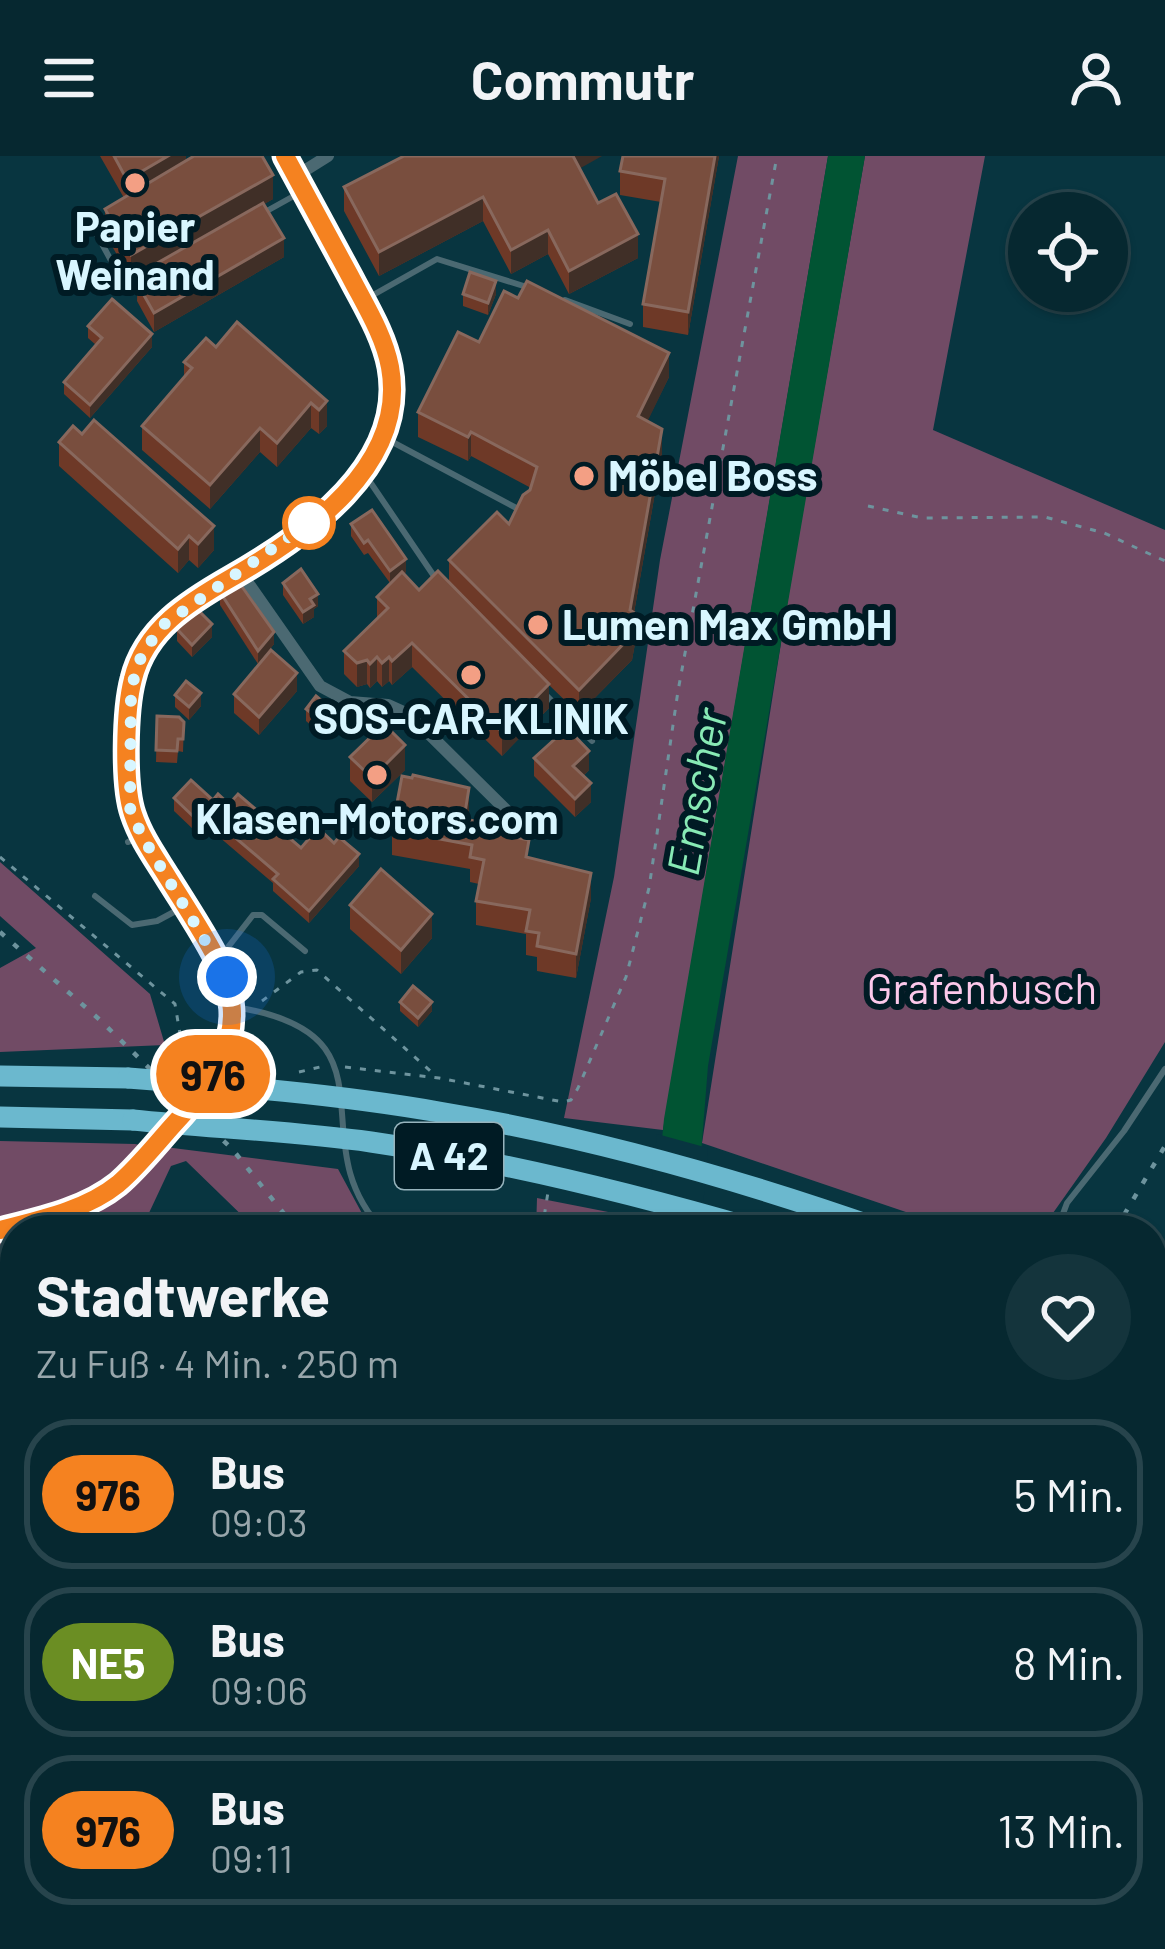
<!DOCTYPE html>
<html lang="de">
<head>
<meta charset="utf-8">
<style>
	:root { --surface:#062830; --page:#14343c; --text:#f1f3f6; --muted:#98a6ab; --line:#27444c }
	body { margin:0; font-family:Barlow,sans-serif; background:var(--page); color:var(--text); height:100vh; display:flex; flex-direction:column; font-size:45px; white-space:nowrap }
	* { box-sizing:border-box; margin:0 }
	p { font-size:39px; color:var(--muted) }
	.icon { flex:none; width:66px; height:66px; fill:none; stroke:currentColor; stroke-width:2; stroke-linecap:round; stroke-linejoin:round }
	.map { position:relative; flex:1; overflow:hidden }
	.sheet { position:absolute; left:0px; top:1059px; width:1167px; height:735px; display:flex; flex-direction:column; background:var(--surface); border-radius:48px 48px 0 0; box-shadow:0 3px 9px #0004,0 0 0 3px var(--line) }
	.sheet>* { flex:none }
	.badge { padding:0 24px; border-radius:39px; font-size:42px; line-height:78px }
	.fabs { position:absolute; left:1008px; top:36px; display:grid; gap:24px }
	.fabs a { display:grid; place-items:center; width:120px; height:120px; border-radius:50%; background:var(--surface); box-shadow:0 3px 9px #0004,0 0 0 3px var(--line); font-size:60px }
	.you { position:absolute; width:60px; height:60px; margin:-30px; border:9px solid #fff; border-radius:50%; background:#1a73e8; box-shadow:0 0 0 18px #1a73e833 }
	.map>.badge { position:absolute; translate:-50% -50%; box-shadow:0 0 0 6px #fff }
	.round { display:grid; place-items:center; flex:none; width:126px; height:126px; border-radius:63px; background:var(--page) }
	.headline { display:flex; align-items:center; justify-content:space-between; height:204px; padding:0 36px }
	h1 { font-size:57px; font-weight:700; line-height:90px }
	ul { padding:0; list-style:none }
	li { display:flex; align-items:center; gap:36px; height:150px; margin:0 24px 18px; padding:0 12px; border:6px solid var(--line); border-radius:48px }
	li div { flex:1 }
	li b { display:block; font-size:45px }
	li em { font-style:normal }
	li .badge { min-width:132px; font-weight:700; text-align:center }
	header { display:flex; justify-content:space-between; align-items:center; height:156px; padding:0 36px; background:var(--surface); font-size:54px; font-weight:700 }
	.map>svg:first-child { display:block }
	.green { fill:#714b65 }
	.water { fill:#015433 }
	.pier { fill:#083540 }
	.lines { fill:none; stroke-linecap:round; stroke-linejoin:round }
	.path { stroke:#6e949e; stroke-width:3; stroke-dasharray:6 9; stroke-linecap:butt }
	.service { stroke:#4b6972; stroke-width:6 }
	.minor { stroke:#4b6972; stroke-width:12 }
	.tertiary { stroke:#4b6972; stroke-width:15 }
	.motorway { stroke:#6bb8ce; stroke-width:21 }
	.rail { stroke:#6d939d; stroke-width:4.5; stroke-dasharray:6 12; stroke-linecap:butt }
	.motorway-bridge { stroke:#6bb8ce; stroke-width:21 }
	.wall { fill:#6e3927 }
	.shaded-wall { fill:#402f27 }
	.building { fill:#794e3e; stroke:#88685d; stroke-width:3 }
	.line-casing { stroke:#fff; stroke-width:27 }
	.line { stroke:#f58220; stroke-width:18 }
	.walk { stroke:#d8f6ff; stroke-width:12; stroke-dasharray:0 21.6 }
	.poi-dot { fill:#f39f84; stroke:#001b24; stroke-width:4.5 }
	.stop-dot { fill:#fff; stroke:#f58220; stroke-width:6 }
	.labels { text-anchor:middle; stroke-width:12; stroke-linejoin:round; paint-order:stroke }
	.shield { fill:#001b24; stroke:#97b4bd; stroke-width:3 }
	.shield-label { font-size:39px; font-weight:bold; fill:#d8f6ff }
	.poi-label { font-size:42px; font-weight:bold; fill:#d8f6ff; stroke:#001b24 }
	.park-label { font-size:42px; fill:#fcc9eb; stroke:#001b24 }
	.water-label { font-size:45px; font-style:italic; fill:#88eab5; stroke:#001b24 }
</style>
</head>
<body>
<header><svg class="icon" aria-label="menu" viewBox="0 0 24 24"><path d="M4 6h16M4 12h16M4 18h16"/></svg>Commutr<svg class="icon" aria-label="person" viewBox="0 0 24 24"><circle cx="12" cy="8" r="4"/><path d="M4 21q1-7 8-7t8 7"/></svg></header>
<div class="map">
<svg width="1165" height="1793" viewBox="0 0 1165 1793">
	<rect width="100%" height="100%" fill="#083540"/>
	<g class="green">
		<polygon points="738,0 828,0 663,974 564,962 614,721 660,404"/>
		<polygon points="865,0 985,0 933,274 1165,374 1165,886 1106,982 1041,1074 959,1074 702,987 791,424"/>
		<polygon points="0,706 150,838 165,889 0,896 0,812 36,792 0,760"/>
		<path d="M0,985L135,988L140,989C92,1038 67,1049 0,1065Z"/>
		<polygon points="165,991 338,1013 371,1074 257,1074 186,1005 171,1010 141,1074 20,1074 51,1066 112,1041"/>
		<polygon points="537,1042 654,1065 653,1074 536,1074"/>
		<polygon points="15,1075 15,1244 0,1250 0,1079"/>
		<polygon points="1152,1262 1165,1269 1165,1655 1152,1644"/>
		<polygon points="756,1779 1142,1779 1155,1793 747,1793"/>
	</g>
	<polygon class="water" points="828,0 865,0 708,910 695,1074 653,1074 664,963"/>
	<polygon class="pier" points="657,978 708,992 701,1074 672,1074 647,1067"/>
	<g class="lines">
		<g class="path">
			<polyline points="868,350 922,362 1045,361 1104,377 1165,405"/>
			<polyline points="0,701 175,848 180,878 203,902"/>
			<polyline points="262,845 301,816 317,814 436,920"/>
			<polyline points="345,911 439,922 563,946 571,944 578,932 626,821 649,732 678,535 777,0"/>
			<polyline points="299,916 324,910"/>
			<polyline points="542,1074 548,1036"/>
			<polyline points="1152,1172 1165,1156"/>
			<polyline points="1152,1570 1165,1584"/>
			<polyline points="1152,1662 1165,1647"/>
			<polyline points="1152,1755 1165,1769"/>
		</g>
		<g class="service">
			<polyline points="265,56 301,36"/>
			<polyline points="112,65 95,75 127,134 144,124"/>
			<polyline points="366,143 437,103 530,132"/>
			<polyline points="565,144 630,168"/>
			<polyline points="383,281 522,355"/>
			<polyline points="364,317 436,423"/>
			<polyline points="544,537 592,585"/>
			<polyline points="128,686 142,680"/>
			<polyline points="95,740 132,769 157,765 185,750"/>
			<polyline points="218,804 253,759 262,759 305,795"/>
			<path d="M234,851C406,877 296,984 383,1074"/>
			<polyline points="1057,1074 1067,1047 1124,975 1165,913"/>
		</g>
		<g class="minor">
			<polyline points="296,20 328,0"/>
			<polyline points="241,417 320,530 350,546 388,549 410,559 508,656 526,665"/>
			<path d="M0,1074C39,1064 86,1054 118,1028C138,1011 156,988 174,968C269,866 233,825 168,722C155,701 141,682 133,659C123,629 125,554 133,523C145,472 189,446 231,422C305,380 407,309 390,211C384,179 365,149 350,120C328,80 307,40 285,0"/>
		</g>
		<polyline class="tertiary" points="0,1771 28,1793"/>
		<g class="motorway">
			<polyline points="0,920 128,922"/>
			<polyline points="0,961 133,964"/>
			<polyline points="1152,1192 1165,1198"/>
			<polyline points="1152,1238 1165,1245"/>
		</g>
		<g class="rail">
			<polyline points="0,776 100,864 233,994 297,1074"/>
			<polyline points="1115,1074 1165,990"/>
			<polyline points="1152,1119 1165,1105"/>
			<polyline points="501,1793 502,1779"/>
			<polyline points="680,1793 689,1779"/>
			<polyline points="736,1793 745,1779"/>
		</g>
		<g class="motorway-bridge">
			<path d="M128,922C232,930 336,938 439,956C590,981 738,1023 883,1074"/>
			<path d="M133,964C212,972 292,975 371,986C502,1005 631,1037 758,1074"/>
		</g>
	</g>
	<g class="wall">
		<polygon points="100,0 186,0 186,5 273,43 264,48 284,101 154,176 137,145 138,119 131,123 105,78 105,53 124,42"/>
		<polygon points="719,0 688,179 643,171 643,148 661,46 620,39 620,15"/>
		<polygon points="580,12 598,47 638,102 569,138 548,98 511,118 483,65 379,120 344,55 344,31"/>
		<polygon points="463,138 496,138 488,159 463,150"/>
		<polygon points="88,170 152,191 90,262 64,238 64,226 96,189 88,182"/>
		<polygon points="479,186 669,221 647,265 662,297 634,457 636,482 632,504 579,558 549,529 549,552 502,600 412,511 392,529 389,525 382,531 377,525 370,532 367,528 357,531 344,518 344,495 377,462 377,441 396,423 390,427 368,397 364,399 351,380 351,368 406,416 403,418 419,434 449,426 449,404 509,368 530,334 531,332 471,300 468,305 418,281 418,256"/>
		<polygon points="216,191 327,245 327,270 319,278 311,272 277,311 260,296 210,353 142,294 142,270 184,221 184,206"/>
		<polygon points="59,286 214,394 198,412 189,404 178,417 59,310"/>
		<polygon points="283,427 318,450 314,453 314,461 303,468 283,439"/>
		<polygon points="220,436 274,488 258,508 220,449"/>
		<polygon points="177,473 212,481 192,501 177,485"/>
		<polygon points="297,535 259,579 234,557 234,538"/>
		<polygon points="175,539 201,550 189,564 175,551"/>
		<polygon points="306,553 335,569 325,581 306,565"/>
		<polygon points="157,560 184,566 183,596 178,595 177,607 156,606"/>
		<polygon points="350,601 405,614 372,646 350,625"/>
		<polygon points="534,602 589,614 583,620 591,646 575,661 534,620"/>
		<polygon points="174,642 213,644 229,648 301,692 359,710 309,767 273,735 273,727 204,668 195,675 174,655"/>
		<polygon points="469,657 468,664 591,742 576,822 537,815 537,801 526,799 526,778 476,769 476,745 479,728 470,726 470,713 392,699 392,674"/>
		<polygon points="350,749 432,782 401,818 350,773"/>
		<polygon points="400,846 432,855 418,871 400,855"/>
		<polygon points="15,1593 15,1703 0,1695 0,1621"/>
		<polygon points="157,1779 427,1779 419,1793 183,1793"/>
	</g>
	<g class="shaded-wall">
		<polygon points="168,0 186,0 186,14 127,48 127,24"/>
		<polygon points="570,0 602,0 570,18"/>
		<polygon points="715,0 719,0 688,179 688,156"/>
		<polygon points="273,19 273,43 131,123 131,99"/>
		<polygon points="483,41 483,65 379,120 379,96"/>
		<polygon points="548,74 548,98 511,118 511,94"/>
		<polygon points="638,78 638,102 569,138 569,115"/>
		<polygon points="284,82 284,101 154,176 154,157"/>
		<polygon points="496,125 496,138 488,159 488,147"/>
		<polygon points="152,178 152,191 90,262 90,249"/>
		<polygon points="669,197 669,221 638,285 638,260"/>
		<polygon points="327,245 327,270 319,278 319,254"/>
		<polygon points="311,247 311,272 277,311 277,287"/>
		<polygon points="260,272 260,296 210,353 210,329"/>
		<polygon points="662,273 662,297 630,479 630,454"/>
		<polygon points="471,276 471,300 468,305 468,281"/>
		<polygon points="214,370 214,394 198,412 198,388"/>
		<polygon points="189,380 189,404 178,417 178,393"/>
		<polygon points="406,403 406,416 390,427 390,415"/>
		<polygon points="318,438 318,450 314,453 314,461 303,468 303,456 310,443"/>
		<polygon points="636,458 636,482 632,504 579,558 579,534"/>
		<polygon points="212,468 212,481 192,501 192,489"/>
		<polygon points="274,476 274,488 258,508 258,495"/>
		<polygon points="412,487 412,511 392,529 392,505"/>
		<polygon points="377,501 377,525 370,532 370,508"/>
		<polygon points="389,501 389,525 382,531 382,507"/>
		<polygon points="367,504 367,528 357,531 357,507"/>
		<polygon points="297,517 297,535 259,579 259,561"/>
		<polygon points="549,528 549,552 502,600 502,576"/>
		<polygon points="201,537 201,550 189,564 189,551"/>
		<polygon points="335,556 335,569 325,581 325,568"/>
		<polygon points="405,589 405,614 372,646 372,622"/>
		<polygon points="589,595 589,614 573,629 573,610"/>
		<polygon points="591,627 591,646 575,661 575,643"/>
		<polygon points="469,632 469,657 464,688 464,663"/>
		<polygon points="204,655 204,668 195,675 195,662"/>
		<polygon points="359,698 359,710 309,767 309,755"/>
		<polygon points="591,717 591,742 576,822 576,798"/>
		<polygon points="432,758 432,782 401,818 401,794"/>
		<polygon points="432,846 432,855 418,871 418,862"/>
		<polygon points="13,1496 13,1516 0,1525 0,1506"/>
		<polygon points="417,1779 427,1779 419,1793 409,1793"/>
	</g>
	<g class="building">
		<polygon points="114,0 168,0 127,24"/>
		<polygon points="194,0 262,0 273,19 131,99 105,53"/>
		<polygon points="404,0 573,0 598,47 616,38 638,78 569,115 548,74 511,94 483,41 379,96 344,31"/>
		<polygon points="623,0 715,0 688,156 643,148 665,23 620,15"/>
		<polygon points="263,47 284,82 154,157 137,127 142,124 138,118"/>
		<polygon points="470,116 496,125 488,147 463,138"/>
		<polygon points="527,125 669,197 638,260 662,273 630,454 636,458 632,479 579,534 449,404 497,356 509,368 523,339 530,334 537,311 471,276 468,281 418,256 458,176 479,186 504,135 518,142"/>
		<polygon points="112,143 152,178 90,249 64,226 102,182 88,170"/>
		<polygon points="237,166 327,245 319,254 311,247 277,287 260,272 210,329 142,270 192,212 184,206 206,182 216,191"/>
		<polygon points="94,264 214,370 198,388 189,380 178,393 59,286 73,270 82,278"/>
		<polygon points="372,354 406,403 390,415 368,384 364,387 351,368"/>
		<polygon points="301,413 318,438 310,443 314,449 303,456 283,427"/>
		<polygon points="438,415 549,528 502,576 412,487 392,505 389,501 382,507 377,501 370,508 367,504 357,507 344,495 388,452 377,441 402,416 419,434"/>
		<polygon points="238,425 274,476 258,495 220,436"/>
		<polygon points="197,453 212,468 192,489 177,473"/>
		<polygon points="271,494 297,517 259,561 234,538"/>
		<polygon points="186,525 201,537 189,551 175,539"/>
		<polygon points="316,540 335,556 325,568 306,553"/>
		<polygon points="157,560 179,561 184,566 183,583 178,583 177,595 156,594"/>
		<polygon points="384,568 405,589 372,622 350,601"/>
		<polygon points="567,572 589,595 573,610 591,627 575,643 534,602"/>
		<polygon points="413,619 469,632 464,663 491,668 489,676 529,684 526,701 591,717 576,798 537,790 539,777 526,775 530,754 476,745 484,704 470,701 472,689 392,674 402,620 412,622"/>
		<polygon points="191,624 213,644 218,638 229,648 238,638 301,692 318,672 334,687 339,681 359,698 309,755 273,723 278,718 204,655 195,662 174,642"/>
		<polygon points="381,713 432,758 401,794 350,749"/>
		<polygon points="413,830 432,846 418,862 400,846"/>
		<polygon points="0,1478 13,1496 0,1506"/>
		<polygon points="15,1593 15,1685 0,1677 0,1621"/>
		<polygon points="191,1779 417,1779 409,1793 195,1793 200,1784"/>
	</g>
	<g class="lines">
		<g class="line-casing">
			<path id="line" d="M0,1074C39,1064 86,1054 118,1028C138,1011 156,988 174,968C269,865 233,826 168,722C155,701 141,682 133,658C123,629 125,553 133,523C145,473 189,446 231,422C305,380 408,309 390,211C384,179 365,149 350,120C328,80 307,40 285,0"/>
		</g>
		<use href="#line" class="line"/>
		<polyline class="walk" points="227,821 142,680 130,652 131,532 142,498 163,469 309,367"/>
	</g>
	<g class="poi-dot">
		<circle cx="135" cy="27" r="12"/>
		<circle cx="584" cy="320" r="12"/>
		<circle cx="538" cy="469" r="12"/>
		<circle cx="471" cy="519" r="12"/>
		<circle cx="377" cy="619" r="12"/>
	</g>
	<circle class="stop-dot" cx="309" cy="367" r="24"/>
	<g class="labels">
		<rect class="shield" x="395" y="967" width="108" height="66" rx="9"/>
		<g class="shield-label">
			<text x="449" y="1014">A 42</text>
		</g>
		<g class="poi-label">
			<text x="135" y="86">Papier<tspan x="135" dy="48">Weinand</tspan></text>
			<text x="608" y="335" text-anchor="start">Möbel Boss</text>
			<text x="562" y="484" text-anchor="start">Lumen Max GmbH</text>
			<text x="471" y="578">SOS-CAR-KLINIK</text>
			<text x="377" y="678">Klasen-Motors.com</text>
		</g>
		<g class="park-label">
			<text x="982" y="848">Grafenbusch</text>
		</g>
		<g class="water-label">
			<text transform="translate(697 636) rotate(-80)" y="16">Emscher</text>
		</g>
	</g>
</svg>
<div class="fabs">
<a><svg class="icon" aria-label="locate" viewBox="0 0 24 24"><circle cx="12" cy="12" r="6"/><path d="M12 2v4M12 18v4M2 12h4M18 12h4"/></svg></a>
</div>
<div class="you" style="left:227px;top:821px"></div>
<b class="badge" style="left:213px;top:918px;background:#f58220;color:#111">976</b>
<section class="sheet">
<div class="headline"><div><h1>Stadtwerke</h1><p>Zu Fuß · 4 Min. · 250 m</p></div><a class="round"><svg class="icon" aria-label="heart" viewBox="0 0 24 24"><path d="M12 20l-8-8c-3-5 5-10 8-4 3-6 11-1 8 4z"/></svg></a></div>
<ul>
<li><span class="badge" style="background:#f58220;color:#111">976</span><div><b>Bus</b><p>09:03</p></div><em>5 Min.</em></li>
<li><span class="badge" style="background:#6b8e23;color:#fff">NE5</span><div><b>Bus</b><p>09:06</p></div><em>8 Min.</em></li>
<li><span class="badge" style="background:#f58220;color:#111">976</span><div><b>Bus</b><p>09:11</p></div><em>13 Min.</em></li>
</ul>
</section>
</div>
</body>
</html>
